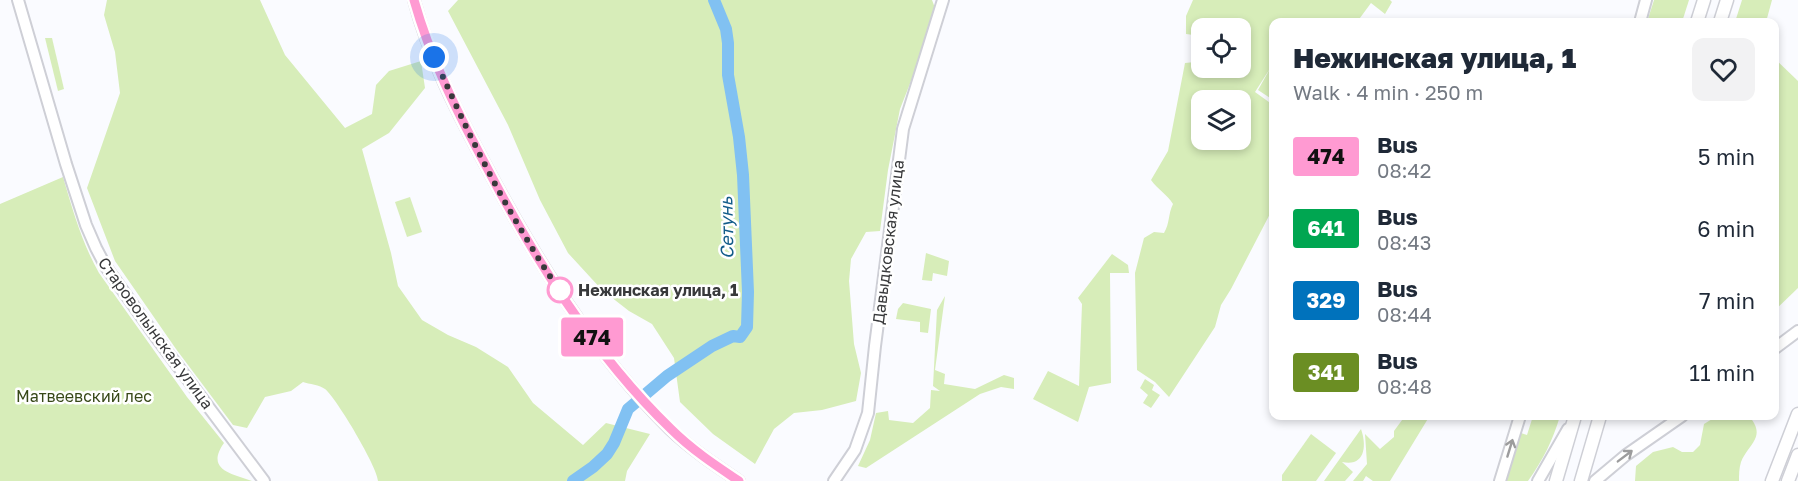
<!DOCTYPE html>
<html lang="en">
<head>
<meta charset="utf-8">
<style>
	:root { --surface:#fff; --page:#f2f2f3; --text:#1f2937; --muted:#747a83 }
	body { margin:0; font-family:"Golos Text",sans-serif; background:var(--page); color:var(--text); height:100vh; display:flex; flex-direction:column; font-size:22px; white-space:nowrap }
	* { box-sizing:border-box; margin:0 }
	p { font-size:20px; color:var(--muted) }
	.icon { flex:none; width:33px; height:33px; fill:none; stroke:currentColor; stroke-width:2; stroke-linecap:round; stroke-linejoin:round }
	.map { position:relative; flex:1; overflow:hidden }
	.drawer { position:absolute; left:1269px; top:18px; width:510px; height:402px; display:flex; flex-direction:column; background:var(--surface); border-radius:12px; box-shadow:0 3px 9px #0003 }
	.drawer>* { flex:none }
	.badge { padding:0 12px; border-radius:4px; font-size:21px; line-height:39px }
	.buttons { position:absolute; left:1191px; top:18px; display:grid; gap:12px }
	.buttons a { display:grid; place-items:center; width:60px; height:60px; border-radius:12px; background:var(--surface); box-shadow:0 3px 9px #0003; font-size:30px }
	.you { position:absolute; width:30px; height:30px; margin:-15px; border:4px solid #fff; border-radius:50%; background:#1a73e8; box-shadow:0 0 0 9px #1a73e833 }
	.map>.badge { position:absolute; translate:-50% -50%; box-shadow:0 0 0 3px #fff }
	.round { display:grid; place-items:center; flex:none; width:63px; height:63px; border-radius:12px; background:var(--page) }
	.headline { display:flex; align-items:center; justify-content:space-between; height:102px; padding:0 24px }
	h1 { font-size:28px; font-weight:800; line-height:45px }
	ul { padding:0; list-style:none }
	li { display:flex; align-items:center; gap:18px; height:72px; padding:0 24px }
	li div { flex:1 }
	li b { display:block; font-size:22px }
	li em { font-style:normal }
	li .badge { min-width:66px; font-weight:700; text-align:center }
	.map>svg:first-child { display:block }
	.green { fill:#d7edb9; fill-rule:evenodd }
	.lines { fill:none; stroke-linecap:round; stroke-linejoin:round }
	.river { stroke:#81c1f2; stroke-width:12 }
	.secondary-casing { stroke:#cecfd6; stroke-width:14 }
	.primary-casing { stroke:#cecfd6; stroke-width:15 }
	.secondary { stroke:#fff; stroke-width:10 }
	.primary { stroke:#fff; stroke-width:12 }
	.oneway { stroke:#9c9c9d }
	.line-casing { stroke:#fff; stroke-width:14 }
	.line { stroke:#ff9ad2; stroke-width:9 }
	.walk { stroke:#38393b; stroke-width:6; stroke-dasharray:0 10.8 }
	.stop-dot { fill:#fff; stroke:#ff9ad2; stroke-width:3 }
	.labels { text-anchor:middle; stroke-width:5; stroke-linejoin:round; paint-order:stroke }
	.street-label { font-size:16px; fill:#38393b; stroke:#fff }
	.stop-label { font-size:16px; font-weight:bold; fill:#38393b; stroke:#fff; text-anchor:start }
	.park-label { font-size:16px; fill:#374818; stroke:#fff }
	.water-label { font-size:18px; font-style:italic; fill:#125c89; stroke:#fff }
</style>
</head>
<body>
<div class="map">
<svg width="1798" height="481" viewBox="0 0 1798 481">
	<rect width="100%" height="100%" fill="#fafbff"/>
	<g class="green">
		<path d="M107,0H260L285,55L345,128L372,114L376,85L389,71L421,61L425,88L389,133L362,149L391,253L398,286L422,320L448,335L476,347L508,367L533,403L583,445L606,423L650,434L627,471L625,481H378C378,468 337,399 325,389C320,385 309,384 303,382L291,391L265,397L247,428L233,425L176,349L115,261L87,188L120,93L115,52L104,15Z"/>
		<polygon points="458,0 932,0 935,8 924,48 900,109 888,170 880,231 866,232 851,259 849,281 854,344 861,373 856,401 822,410 794,413 774,429 755,464 713,434 680,402 674,358 652,324 629,311 602,290 568,253 540,200 508,125 448,11"/>
		<path d="M1193,0H1390L1392,2L1385,14L1371,3L1357,22H1274L1273,100L1258,90L1271,67L1255,92L1273,105V183L1269,194L1273,208L1231,289L1221,305L1215,327L1169,397L1155,382L1137,370L1135,273L1144,238L1154,232L1164,233C1170,223 1168,214 1173,204C1167,194 1158,190 1151,180L1168,151L1185,63L1195,62L1197,69L1207,71L1211,68H1240V28H1202L1201,36L1186,34V16ZM1202,100H1240V140H1202Z"/>
		<polygon points="1654,0 1689,0 1682,22 1647,22"/>
		<polygon points="1742,0 1772,0 1766,22 1735,22"/>
		<polygon points="45,38 52,38 64,89 58,91"/>
		<polygon points="1774,58 1798,81 1798,288 1775,310"/>
		<path d="M63,177C73,211 82,243 99,273L187,397L224,443C205,470 232,474 252,481H0V204Z"/>
		<polygon points="410,197 422,232 407,237 395,202"/>
		<polygon points="926,253 949,261 947,276 933,273 932,281 922,280"/>
		<polygon points="1112,254 1128,265 1129,273 1110,273 1111,383 1089,387 1078,422 1033,399 1048,371 1079,386 1082,304 1078,298"/>
		<polygon points="945,296 935,370 945,374 944,384 975,389 1004,375 1014,378 1014,389 1001,387 980,394 866,468 858,466 870,440 876,413 888,411 889,420 913,423 930,408 931,390 940,391 933,386 937,310"/>
		<polygon points="903,303 931,309 928,333 920,332 920,322 896,319 898,309"/>
		<polygon points="1145,379 1154,385 1152,390 1160,395 1151,408 1143,403 1148,395 1140,388"/>
		<polygon points="1405,416 1429,417 1390,481 1373,481 1366,476 1363,481 1353,481 1367,464 1365,434 1380,449 1394,437 1394,431"/>
		<path d="M1533,416H1560C1553,440 1543,460 1528,481H1506L1521,433L1527,435Z"/>
		<path d="M1717,416H1749C1767,437 1749,443 1741,462C1739,468 1739,475 1739,481H1635L1636,466L1653,452L1673,447L1682,452H1693L1700,445L1704,424Z"/>
		<path d="M1361,429C1367,446 1365,467 1342,462L1353,472L1345,481H1324Z"/>
		<polygon points="1311,434 1336,453 1316,481 1282,481 1282,475"/>
	</g>
	<g class="lines">
		<polyline class="river" points="573,481 593,467 607,454 614,443 628,409 667,376 712,346 733,336 740,337 747,327 748,292 743,175 739,137 728,75 728,43 726,29 714,0"/>
		<g class="secondary-casing">
			<g id="secondary">
				<polyline points="18,0 66,164 86,225 96,248 106,267 156,337 264,481"/>
				<path d="M414,0C429,57 456,110 484,162C534,257 593,353 670,429C691,449 715,465 739,481"/>
				<polyline points="1640,22 1646,0"/>
				<polyline points="1774,349 1798,331"/>
				<polyline points="834,481 855,450 868,413 875,346 903,129 943,0"/>
				<polyline points="1500,481 1520,416"/>
				<polyline points="1538,481 1568,429"/>
				<polyline points="1595,481 1626,455 1682,416"/>
			</g>
		</g>
		<g class="primary-casing">
			<g id="primary">
				<polyline points="1697,22 1704,0"/>
				<polyline points="1720,22 1727,0"/>
				<polyline points="1556,481 1575,416"/>
				<polyline points="1581,481 1600,416"/>
				<polyline points="1772,481 1798,414"/>
				<polyline points="1788,481 1798,455"/>
			</g>
		</g>
		<use href="#secondary" class="secondary"/>
		<use href="#primary" class="primary"/>
	</g>
	<defs><path id="oneway-shaft" d="M-6 0H5M1.5-3L5.5 0L1.5 3" fill="none" stroke-width="1.6" stroke-linecap="round" stroke-linejoin="round" transform="scale(1.5)"/></defs>
	<g class="oneway">
		<use href="#oneway-shaft" transform="translate(1510 448) rotate(-73)"/>
		<use href="#oneway-shaft" transform="translate(1625 456) rotate(-37)"/>
	</g>
	<g class="lines">
		<g class="line-casing">
			<path id="line" d="M414,0C430,57 456,110 484,162C533,256 593,354 671,429C691,449 715,465 739,481"/>
		</g>
		<use href="#line" class="line"/>
		<path class="walk" d="M434,57C460,115 487,173 520,228C533,249 545,271 560,290"/>
	</g>
	<circle class="stop-dot" cx="560" cy="290" r="12"/>
	<g class="labels">
		<g class="street-label">
			<text transform="translate(888 242) rotate(-83)" y="6">Давыдковская улица</text>
			<text transform="translate(156 333) rotate(54)" y="6">Староволынская улица</text>
		</g>
		<g class="stop-label">
			<text x="578" y="296">Нежинская улица, 1</text>
		</g>
		<g class="park-label">
			<text x="84" y="402">Матвеевский лес</text>
		</g>
		<g class="water-label">
			<text transform="translate(727 228) rotate(-91)" y="6">Сетунь</text>
		</g>
	</g>
</svg>
<div class="buttons">
<a><svg class="icon" aria-label="locate" viewBox="0 0 24 24"><circle cx="12" cy="12" r="6"/><path d="M12 2v4M12 18v4M2 12h4M18 12h4"/></svg></a>
<a><svg class="icon" aria-label="layers" viewBox="0 0 24 24"><path d="M12 4l9 5-9 5-9-5zM3 14l9 5 9-5"/></svg></a>
</div>
<div class="you" style="left:434px;top:57px"></div>
<b class="badge" style="left:592px;top:337px;background:#ff9ad2;color:#111">474</b>
<section class="drawer">
<div class="headline"><div><h1>Нежинская улица, 1</h1><p>Walk · 4 min · 250 m</p></div><a class="round"><svg class="icon" aria-label="heart" viewBox="0 0 24 24"><path d="M12 20l-8-8c-3-5 5-10 8-4 3-6 11-1 8 4z"/></svg></a></div>
<ul>
<li><span class="badge" style="background:#ff9ad2;color:#111">474</span><div><b>Bus</b><p>08:42</p></div><em>5 min</em></li>
<li><span class="badge" style="background:#00a651;color:#fff">641</span><div><b>Bus</b><p>08:43</p></div><em>6 min</em></li>
<li><span class="badge" style="background:#0072bc;color:#fff">329</span><div><b>Bus</b><p>08:44</p></div><em>7 min</em></li>
<li><span class="badge" style="background:#6b8e23;color:#fff">341</span><div><b>Bus</b><p>08:48</p></div><em>11 min</em></li>
</ul>
</section>
</div>
</body>
</html>
